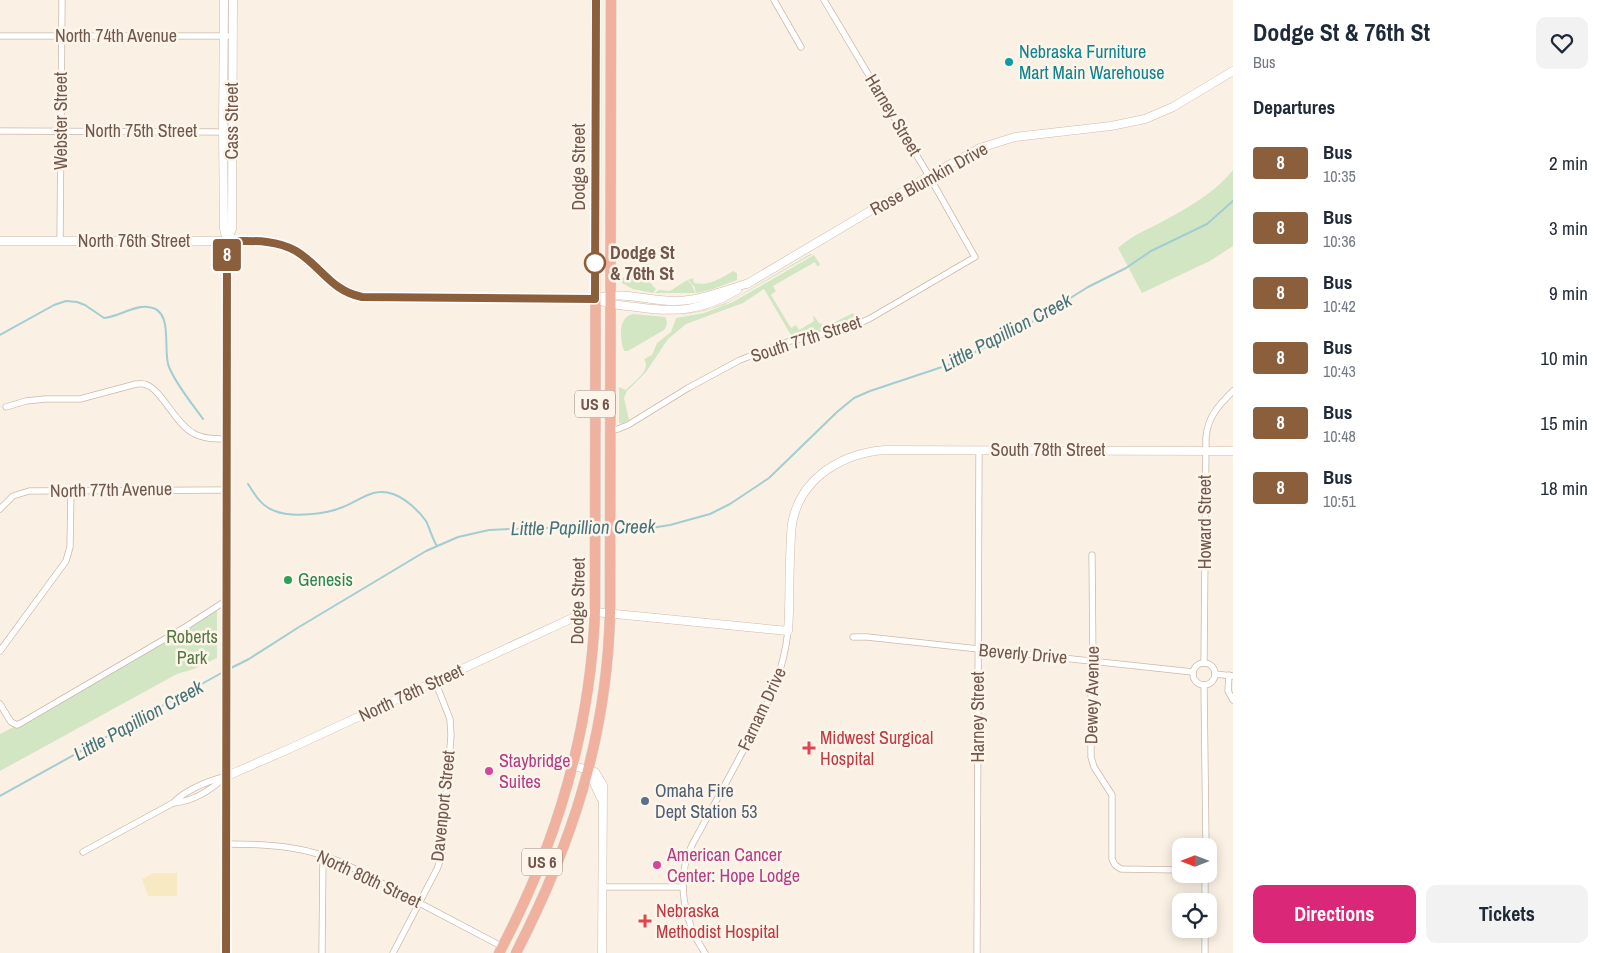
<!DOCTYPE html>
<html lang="en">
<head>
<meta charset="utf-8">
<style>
	:root { --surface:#fff; --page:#f2f2f3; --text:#1f2937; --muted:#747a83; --accent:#db2777 }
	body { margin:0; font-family:"Archivo Narrow",sans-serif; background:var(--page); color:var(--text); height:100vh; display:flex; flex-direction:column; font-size:19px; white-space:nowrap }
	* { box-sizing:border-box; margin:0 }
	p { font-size:16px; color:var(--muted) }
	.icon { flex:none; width:28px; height:28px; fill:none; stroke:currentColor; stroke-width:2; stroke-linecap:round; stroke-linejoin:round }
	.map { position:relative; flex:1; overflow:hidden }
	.drawer { display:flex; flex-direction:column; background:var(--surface); width:375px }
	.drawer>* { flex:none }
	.badge { padding:0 10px; border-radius:4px; font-size:18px; line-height:32px }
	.needle { width:32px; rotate:270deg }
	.buttons { position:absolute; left:1172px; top:838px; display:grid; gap:10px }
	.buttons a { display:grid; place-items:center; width:45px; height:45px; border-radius:10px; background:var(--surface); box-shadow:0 2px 12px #0003; font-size:25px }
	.map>.badge { position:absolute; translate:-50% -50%; box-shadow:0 0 0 2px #fff }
	h2 { padding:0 20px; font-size:19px; line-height:45px }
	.round { display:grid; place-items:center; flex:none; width:52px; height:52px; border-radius:10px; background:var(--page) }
	.summary { display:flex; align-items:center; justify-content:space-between; height:85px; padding:0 20px }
	h1 { font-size:24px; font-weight:800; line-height:38px }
	.primary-button { display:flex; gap:10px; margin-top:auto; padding:10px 20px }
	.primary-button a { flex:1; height:58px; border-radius:10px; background:var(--accent); color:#fff; font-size:20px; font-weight:800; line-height:58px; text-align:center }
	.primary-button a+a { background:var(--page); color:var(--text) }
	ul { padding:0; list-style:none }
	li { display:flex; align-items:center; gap:15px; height:65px; padding:0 20px }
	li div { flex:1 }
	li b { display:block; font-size:19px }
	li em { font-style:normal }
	li .badge { min-width:55px; font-weight:700; text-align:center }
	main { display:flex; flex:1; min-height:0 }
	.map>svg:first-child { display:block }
	.green { fill:#d3e6c4 }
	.sand { fill:#f7e9c1 }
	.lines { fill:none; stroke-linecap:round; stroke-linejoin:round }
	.stream { stroke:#a1cdd3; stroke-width:2 }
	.street-casing { stroke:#cbb8ab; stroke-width:7 }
	.secondary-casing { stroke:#cfbaac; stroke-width:9 }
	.highway-casing { stroke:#d7d0cd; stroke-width:11 }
	.street { stroke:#fff; stroke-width:5.5 }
	.secondary { stroke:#fff; stroke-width:8 }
	.highway { stroke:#f0b19f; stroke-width:10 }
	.line-casing { stroke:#fff; stroke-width:11 }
	.line { stroke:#8b5e3c; stroke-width:8 }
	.culture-dot { fill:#0f9aa8; stroke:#fdf5ea; stroke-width:2 }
	.stop-dot { fill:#fff; stroke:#8b5e3c; stroke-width:2.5 }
	.leisure-dot { fill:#2e9e5b; stroke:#fdf5ea; stroke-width:2 }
	.health-dot { fill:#e0444e; stroke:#fdf5ea; stroke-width:2 }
	.hotel-dot { fill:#d1479c; stroke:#fdf5ea; stroke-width:2 }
	.service-dot { fill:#5c6f8a; stroke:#fdf5ea; stroke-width:2 }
	.labels { text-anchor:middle; stroke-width:5; stroke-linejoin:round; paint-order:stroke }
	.shield { fill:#fdf5ea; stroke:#9b867b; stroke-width:1 }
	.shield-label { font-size:16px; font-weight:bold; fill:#71574c }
	.street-label { font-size:18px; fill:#71574c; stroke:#fdf5ea }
	.culture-label { font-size:18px; fill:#0d838f; stroke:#fdf5ea; text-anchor:start }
	.stop-label { font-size:18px; font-weight:bold; fill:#71574c; stroke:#fdf5ea; text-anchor:start }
	.leisure-label { font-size:18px; fill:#27864d; stroke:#fdf5ea; text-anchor:start }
	.park-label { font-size:18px; fill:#557645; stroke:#fdf5ea }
	.health-label { font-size:18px; fill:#be3a42; stroke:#fdf5ea; text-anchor:start }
	.hotel-label { font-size:18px; fill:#b23c85; stroke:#fdf5ea; text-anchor:start }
	.service-label { font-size:18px; fill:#4e5e75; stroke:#fdf5ea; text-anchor:start }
	.water-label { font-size:19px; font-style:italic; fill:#44747b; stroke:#fdf5ea }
</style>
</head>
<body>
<main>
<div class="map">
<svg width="1233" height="953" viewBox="0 0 1233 953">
	<rect width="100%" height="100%" fill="#faf1e4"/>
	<g class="green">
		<path d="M1233,170V246L1210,261L1142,293L1118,248C1129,238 1141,232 1154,226C1182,211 1213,195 1233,170Z"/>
		<polygon points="810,254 813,254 724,305 704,311 677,316 712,308 730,301"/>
		<path d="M814,255L820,264L819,266H817L815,262L773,286L776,291L771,295L791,328L796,325L799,330L814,321L813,317L814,316L819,323L827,326L853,313L857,318L856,321L823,331L792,337L764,289L743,303L686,324L668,339L646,372L627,391L624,398L629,420L622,424L619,423V387L626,390C634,381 652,370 644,359L652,355L657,343L671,332L676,318L704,313L733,302Z"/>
		<path d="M648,263L650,266C645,274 649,283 656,289L653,293L633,289L622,283L621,279Z"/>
		<path d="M733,271L737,273V280L710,290L696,293L694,286L688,280L693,278L694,283C709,286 720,279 733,271Z"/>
		<polygon points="687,280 692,285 695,293 655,293 659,290 670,291"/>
		<path d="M634,314L665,317C668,321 667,326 664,330L628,351H624C620,340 617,316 634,314Z"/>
		<polygon points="217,608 217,658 194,669 177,674 0,771 0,734 21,723"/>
	</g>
	<polygon class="sand" points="153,873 177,873 177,896 148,896 142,879"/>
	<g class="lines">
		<g class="stream">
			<path d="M0,335L54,305L66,301L77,302L85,305L104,318C118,317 134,305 148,307C175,309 162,351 169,367C177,386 191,402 203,419"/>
			<path d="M248,484C255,495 262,507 275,511C292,518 327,514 343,507C361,500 373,487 393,494C405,498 419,511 426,521C430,529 432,538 437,546"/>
			<polyline points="615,529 651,528 670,525 710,514 730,504 769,478 837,412 854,398 870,391 948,365 998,341 1027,325 1088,287 1126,268 1151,251 1207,224 1233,201"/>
			<polyline points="229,669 249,659 299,627 426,551 458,537 489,530 533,528 592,528"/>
			<polyline points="0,796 225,671"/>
		</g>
		<g class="street-casing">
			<g id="street">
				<polyline points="774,0 801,47"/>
				<polyline points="0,36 233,36"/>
				<polyline points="0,131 223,132"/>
				<polyline points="60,241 62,0"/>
				<path d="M6,407L26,401L45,399H80L136,384C139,384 143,383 147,385C162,391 175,423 193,433C203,439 215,439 227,439"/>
				<polyline points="610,430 618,429 628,425 688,388 740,360 790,341 816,336 857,324 869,319 975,257 929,176 824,0"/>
				<polyline points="0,509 13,496 29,491 227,490"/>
				<polyline points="1092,555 1093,667 1091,693 1091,757 1094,767 1112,795 1112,859 1115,865 1121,869 1181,870"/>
				<polyline points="853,637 867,637 1193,672"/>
				<polyline points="0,651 66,561 70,547 71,490"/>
				<path d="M1204,663L1206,437C1208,416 1219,405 1233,391"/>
				<circle cx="1204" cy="674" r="11"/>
				<polyline points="1215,674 1233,676"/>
				<polyline points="1229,675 1228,691 1233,700"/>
				<polyline points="1204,685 1206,846"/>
				<polyline points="0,704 11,722 17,725 21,723 187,626 227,600"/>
				<path d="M174,803C193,801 211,790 225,777"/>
				<path d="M226,844C269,844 309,846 349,866L503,947"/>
				<path d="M83,852L173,803C187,789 208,781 227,776"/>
				<polyline points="1205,874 1205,901"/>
				<polyline points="603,887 683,887"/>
				<polyline points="322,953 323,855"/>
				<polyline points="393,953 437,869 442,855 451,735 450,719 435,681"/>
				<path d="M705,953C684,923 675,879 692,845C709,814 726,783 743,751C764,711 783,678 788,631"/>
				<polyline points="977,953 979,450"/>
				<polyline points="1205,953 1205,929"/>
			</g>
		</g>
		<g class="secondary-casing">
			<g id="secondary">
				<polyline points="224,0 223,132 224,229 227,241 226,953"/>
				<path d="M0,241H252C267,241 283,243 296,251C324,268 333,295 370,297L595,299C620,290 648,301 675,301C700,301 725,290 749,283"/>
				<polyline points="227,241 232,229 233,0"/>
				<polyline points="747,284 929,176 980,148 1015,137 1111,126 1145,119 1173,107 1233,71"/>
				<path d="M595,299C608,304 622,306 636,307C676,313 702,311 737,290"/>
				<polyline points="574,766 595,772 603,785 602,953"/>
				<polyline points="588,770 601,798"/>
				<path d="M227,776L291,748L579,615L595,612L788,631C790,607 789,582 790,558C791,545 790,532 793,519C803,476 844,453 885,450L1233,451"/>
			</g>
		</g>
		<g class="highway-casing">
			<g id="highway">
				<path d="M499,953C556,846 590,733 595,612L596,0"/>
				<path d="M516,953C572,844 607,737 610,613L611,0"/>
			</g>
		</g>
		<use href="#street" class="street"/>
		<use href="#secondary" class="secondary"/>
		<use href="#highway" class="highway"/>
	</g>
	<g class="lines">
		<g class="line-casing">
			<path id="line" d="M226,953L227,241C251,241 275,239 296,251C321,266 331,291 362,297L595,299L596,0"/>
		</g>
		<use href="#line" class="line"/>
	</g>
	<circle class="culture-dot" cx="1009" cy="62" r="5"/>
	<circle class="stop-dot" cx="595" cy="263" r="10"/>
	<circle class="leisure-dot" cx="288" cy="580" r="5"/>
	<g class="health-dot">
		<path d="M806.5 740.5h5v5h5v5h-5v5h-5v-5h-5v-5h5z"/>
		<path d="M642.5 913.5h5v5h5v5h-5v5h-5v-5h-5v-5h5z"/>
	</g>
	<g class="hotel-dot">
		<circle cx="489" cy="771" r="5"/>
		<circle cx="657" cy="865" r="5"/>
	</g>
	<circle class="service-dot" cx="645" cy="801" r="5"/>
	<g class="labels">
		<g class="shield">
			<rect x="575" y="390.5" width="40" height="27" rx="4"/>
			<rect x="522" y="848.5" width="40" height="27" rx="4"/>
		</g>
		<g class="shield-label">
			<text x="595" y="410">US 6</text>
			<text x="542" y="868">US 6</text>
		</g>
		<g class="street-label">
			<text x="116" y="42">North 74th Avenue</text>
			<text transform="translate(893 115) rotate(59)" y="6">Harney Street</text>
			<text transform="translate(61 121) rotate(-90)" y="6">Webster Street</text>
			<text transform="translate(232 121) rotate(-90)" y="6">Cass Street</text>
			<text x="141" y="137">North 75th Street</text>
			<text transform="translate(579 167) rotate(-90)" y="6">Dodge Street</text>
			<text transform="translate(929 179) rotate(-29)" y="6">Rose Blumkin Drive</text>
			<text x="134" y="247">North 76th Street</text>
			<text transform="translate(806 339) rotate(-18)" y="6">South 77th Street</text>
			<text x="1048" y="456">South 78th Street</text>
			<text transform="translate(111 490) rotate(-1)" y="6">North 77th Avenue</text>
			<text transform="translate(1205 522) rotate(-90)" y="6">Howard Street</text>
			<text transform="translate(578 601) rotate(-89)" y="6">Dodge Street</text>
			<text transform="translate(1023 654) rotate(5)" y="6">Beverly Drive</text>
			<text transform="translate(411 693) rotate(-25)" y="6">North 78th Street</text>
			<text transform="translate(1092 695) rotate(-89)" y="6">Dewey Avenue</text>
			<text transform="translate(762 709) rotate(-65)" y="6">Farnam Drive</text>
			<text transform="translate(978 717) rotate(-90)" y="6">Harney Street</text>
			<text transform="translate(443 806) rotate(-84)" y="6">Davenport Street</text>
			<text transform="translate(369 879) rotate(25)" y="6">North 80th Street</text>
		</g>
		<g class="culture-label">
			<text x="1019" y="58">Nebraska Furniture<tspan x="1019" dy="21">Mart Main Warehouse</tspan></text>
		</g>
		<g class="stop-label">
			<text x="610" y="259">Dodge St<tspan x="610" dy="21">&amp; 76th St</tspan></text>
		</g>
		<g class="leisure-label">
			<text x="298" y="586">Genesis</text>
		</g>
		<g class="park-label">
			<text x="192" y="643">Roberts<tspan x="192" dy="21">Park</tspan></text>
		</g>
		<g class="health-label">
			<text x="820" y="744">Midwest Surgical<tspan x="820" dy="21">Hospital</tspan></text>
			<text x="656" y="917">Nebraska<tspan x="656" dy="21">Methodist Hospital</tspan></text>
		</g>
		<g class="hotel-label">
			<text x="499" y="767">Staybridge<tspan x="499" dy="21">Suites</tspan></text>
			<text x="667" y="861">American Cancer<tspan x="667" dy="21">Center: Hope Lodge</tspan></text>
		</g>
		<g class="service-label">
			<text x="655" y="797">Omaha Fire<tspan x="655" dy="21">Dept Station 53</tspan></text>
		</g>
		<g class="water-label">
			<text transform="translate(1006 332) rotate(-28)" y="7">Little Papillion Creek</text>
			<text transform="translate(583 527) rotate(-1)" y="7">Little Papillion Creek</text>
			<text transform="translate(138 720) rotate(-29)" y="7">Little Papillion Creek</text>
		</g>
	</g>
</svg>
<div class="buttons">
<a><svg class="needle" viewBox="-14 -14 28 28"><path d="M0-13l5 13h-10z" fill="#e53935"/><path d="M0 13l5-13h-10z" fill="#747a83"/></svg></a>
<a><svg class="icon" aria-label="locate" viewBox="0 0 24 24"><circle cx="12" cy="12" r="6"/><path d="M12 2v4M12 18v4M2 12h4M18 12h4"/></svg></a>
</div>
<b class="badge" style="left:227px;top:255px;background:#8b5e3c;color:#fff">8</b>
</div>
<section class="drawer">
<div class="summary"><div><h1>Dodge St &amp; 76th St</h1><p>Bus</p></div><a class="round"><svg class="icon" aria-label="heart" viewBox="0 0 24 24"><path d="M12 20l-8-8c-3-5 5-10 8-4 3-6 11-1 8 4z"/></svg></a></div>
<h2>Departures</h2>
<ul>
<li><span class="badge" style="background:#8b5e3c;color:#fff">8</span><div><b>Bus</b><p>10:35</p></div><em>2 min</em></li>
<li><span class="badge" style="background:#8b5e3c;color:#fff">8</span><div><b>Bus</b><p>10:36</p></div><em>3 min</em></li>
<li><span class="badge" style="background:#8b5e3c;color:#fff">8</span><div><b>Bus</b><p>10:42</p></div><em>9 min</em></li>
<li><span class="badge" style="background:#8b5e3c;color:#fff">8</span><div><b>Bus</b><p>10:43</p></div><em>10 min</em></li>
<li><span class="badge" style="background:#8b5e3c;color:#fff">8</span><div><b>Bus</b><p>10:48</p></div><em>15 min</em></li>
<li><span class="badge" style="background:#8b5e3c;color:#fff">8</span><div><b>Bus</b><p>10:51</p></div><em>18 min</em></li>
</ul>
<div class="primary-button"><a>Directions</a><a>Tickets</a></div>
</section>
</main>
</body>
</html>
